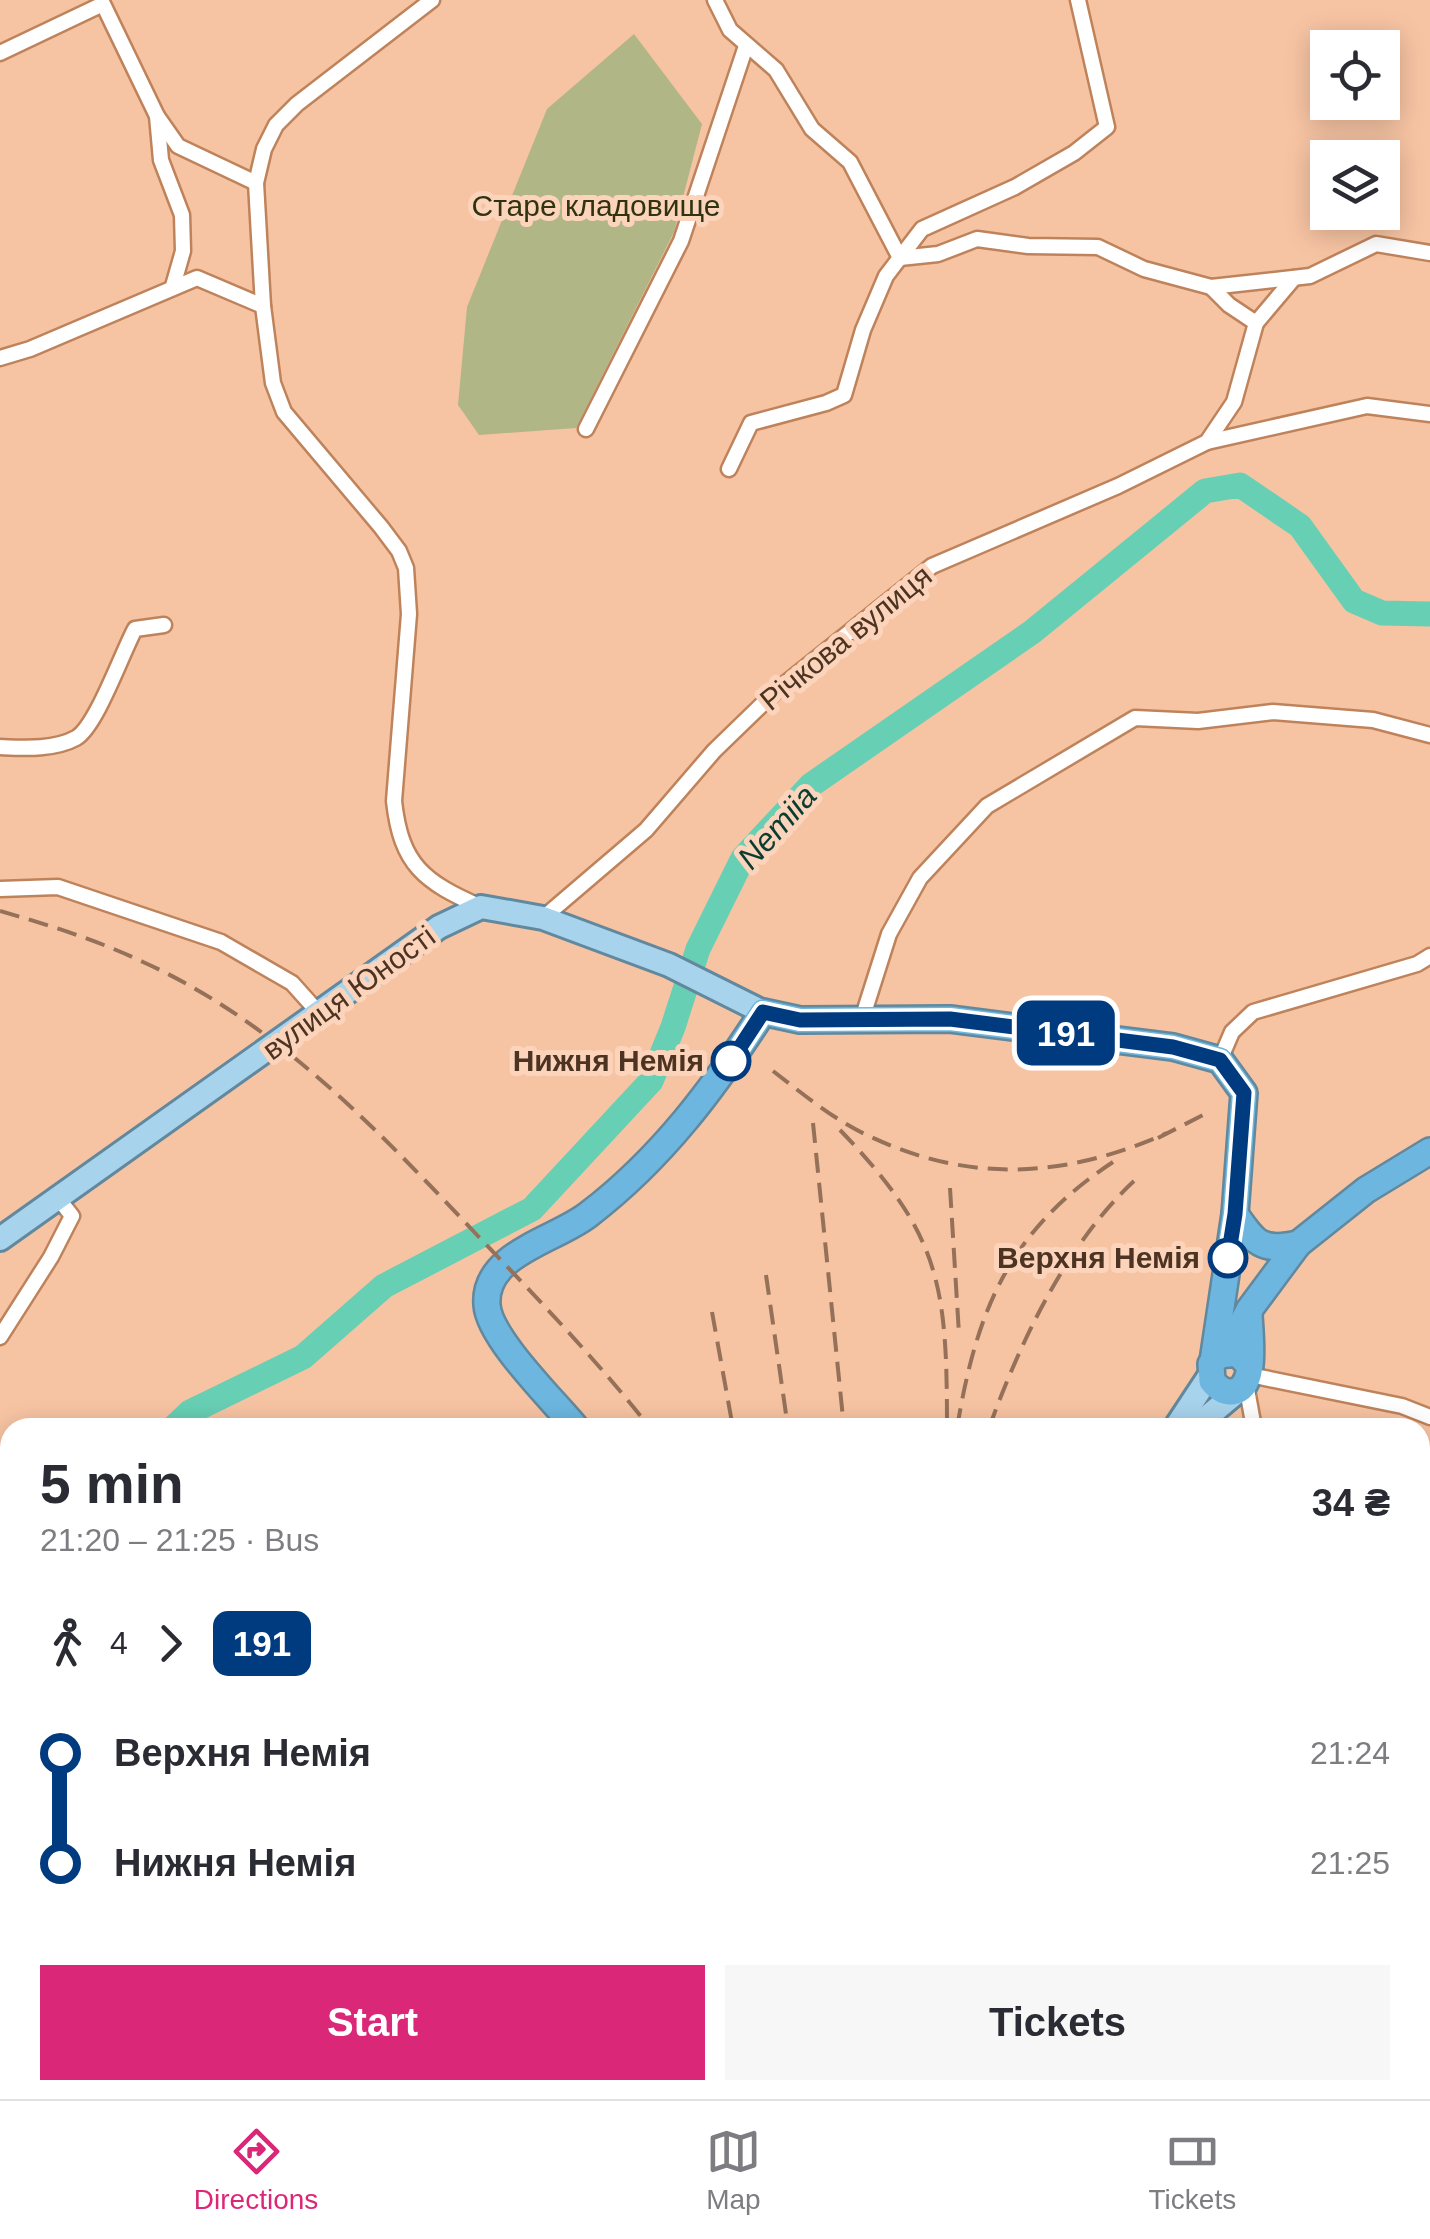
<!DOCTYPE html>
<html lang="en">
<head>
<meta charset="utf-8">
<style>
	:root { --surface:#fff; --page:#f7f7f7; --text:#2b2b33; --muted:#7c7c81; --line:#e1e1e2; --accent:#db2777 }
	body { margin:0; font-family:Helvetica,sans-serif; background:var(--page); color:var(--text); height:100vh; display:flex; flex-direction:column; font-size:38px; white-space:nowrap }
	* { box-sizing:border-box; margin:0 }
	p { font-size:32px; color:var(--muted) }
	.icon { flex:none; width:55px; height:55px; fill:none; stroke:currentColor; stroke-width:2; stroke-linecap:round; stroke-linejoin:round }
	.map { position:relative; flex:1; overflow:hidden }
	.details { position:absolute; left:0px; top:1418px; width:1430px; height:682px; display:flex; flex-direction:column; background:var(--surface); border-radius:30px 30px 0 0; box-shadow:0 5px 25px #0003 }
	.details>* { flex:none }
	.badge { padding:0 20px; border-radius:15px; font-size:35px; line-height:65px }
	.tools { position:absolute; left:1310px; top:30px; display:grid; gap:20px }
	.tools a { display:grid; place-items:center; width:90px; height:90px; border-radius:0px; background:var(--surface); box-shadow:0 5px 25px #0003; font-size:50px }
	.map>.badge { position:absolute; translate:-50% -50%; box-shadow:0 0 0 5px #fff }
	.legs { display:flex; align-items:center; gap:15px; height:110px; padding:0 40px; font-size:32px }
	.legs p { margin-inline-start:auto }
	.summary { display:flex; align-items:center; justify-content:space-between; height:170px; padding:0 40px }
	h1 { font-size:55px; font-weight:700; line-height:75px }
	.primary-button { display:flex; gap:20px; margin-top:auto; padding:20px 40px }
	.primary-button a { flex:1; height:115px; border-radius:0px; background:var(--accent); color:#fff; font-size:40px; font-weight:700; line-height:115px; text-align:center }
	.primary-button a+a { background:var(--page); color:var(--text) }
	ul { padding:0 40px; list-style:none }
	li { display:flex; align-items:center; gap:35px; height:110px; font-size:38px }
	li i { display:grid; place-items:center; width:15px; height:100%; margin:0 12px; background:currentColor }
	li i::after { content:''; width:25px; height:25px; margin:-12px; border:8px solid; border-radius:50%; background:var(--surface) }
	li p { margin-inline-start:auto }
	li:first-child i { background:linear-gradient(#0000 50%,currentColor 0) }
	li:last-child i { background:linear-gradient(currentColor 50%,#0000 0) }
	.dock { display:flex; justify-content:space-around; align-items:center; height:140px; border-top:2px solid var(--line); background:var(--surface); font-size:28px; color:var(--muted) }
	.dock a { display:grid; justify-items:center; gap:5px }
	.dock .selected { color:var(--accent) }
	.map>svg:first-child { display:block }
	.built { fill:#fab486 }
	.green { fill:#b0b686 }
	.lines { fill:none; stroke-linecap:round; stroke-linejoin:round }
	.river { stroke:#67cfb4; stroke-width:25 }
	.street-casing { stroke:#bf835b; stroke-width:19 }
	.primary-casing { stroke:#61889d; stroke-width:28 }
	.highway-casing { stroke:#61889d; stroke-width:30 }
	.street { stroke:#fff; stroke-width:14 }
	.primary { stroke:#a7d3ec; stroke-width:22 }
	.highway { stroke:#6cb6df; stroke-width:25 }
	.rail { stroke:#957159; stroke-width:4; stroke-dasharray:20 10; stroke-linecap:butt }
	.line-1-casing { stroke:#fff; stroke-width:22 }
	.line-1 { stroke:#003b80; stroke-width:15 }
	.stop-1-dot { fill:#fff; stroke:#003b80; stroke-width:5 }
	.labels { text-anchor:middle; stroke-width:10; stroke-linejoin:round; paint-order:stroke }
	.park-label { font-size:30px; fill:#303310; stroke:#fbd4bb }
	.street-label { font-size:30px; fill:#4c3322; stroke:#fbd4bb }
	.stop-label { font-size:30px; font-weight:bold; fill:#4c3322; stroke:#fbd4bb; text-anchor:end }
	.water-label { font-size:32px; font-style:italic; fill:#0b3c31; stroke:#fbd4bb }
</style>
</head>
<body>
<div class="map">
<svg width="1430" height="2099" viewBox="0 0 1430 2099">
	<rect width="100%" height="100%" fill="#f7c4a3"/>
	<rect class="built" x="503" y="2090" width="292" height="9"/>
	<polygon class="green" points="634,34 702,124 674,232 576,428 479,435 458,405 467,307 547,109"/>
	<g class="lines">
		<g class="river">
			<polyline points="173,1428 190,1412 303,1357 384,1286 532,1209 651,1081 673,1027 698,949 743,858 811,785 1032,632 1205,491 1240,485 1300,526 1354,601 1382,613 1430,614"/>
			<polyline points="0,1673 10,1662"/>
		</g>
		<g class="street-casing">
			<g id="street">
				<polyline points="715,0 730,30 776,70 812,129 850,162 900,258 938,254 977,239 1028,246 1098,247 1144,269 1211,287 1310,276 1376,244 1430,253"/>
				<polyline points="0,53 103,4 157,116 161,160 182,215 183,251 173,286"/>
				<path d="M157,116L178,146L256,183L263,306L273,383L284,412L381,527L399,551L406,568L409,614L394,801C401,865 424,882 481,907"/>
				<polyline points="256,183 264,149 276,125 297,104 432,0"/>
				<polyline points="1211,287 1229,305 1256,323 1294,278"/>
				<polyline points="0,358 30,349 197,278 263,306"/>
				<polyline points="586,429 681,241 746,46"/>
				<polyline points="1207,442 1367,406 1430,414"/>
				<polyline points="729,469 751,423 826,403 844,395 863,330 886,276 922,229 1015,187 1074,153 1107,127 1078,0"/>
				<path d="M0,747C24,748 54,750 76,738C96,727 122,653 135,629L164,625"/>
				<polyline points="0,889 58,887 221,942 292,983 318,1012"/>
				<polyline points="543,918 646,830 714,751 776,691 932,566 1118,486 1207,442 1234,402 1256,323"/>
				<polyline points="862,1019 889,934 920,878 987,806 1135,718 1198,721 1273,712 1373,720 1430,735"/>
				<polyline points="1220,1060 1232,1032 1253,1012 1417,964 1430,956"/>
				<polyline points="0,1337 51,1257 72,1216 58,1198"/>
				<polyline points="1250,1375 1402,1406 1430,1417"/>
				<polyline points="1246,1384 1254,1428"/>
				<polyline points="1430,1814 1422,1854 1430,1889"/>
				<polyline points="0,1976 10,1975"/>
				<polyline points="155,2090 161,2099"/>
				<polyline points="1218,2090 1219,2099"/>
				<polyline points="217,2099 221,2090"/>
			</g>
		</g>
		<g class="primary-casing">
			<g id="primary">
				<polyline points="0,1239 439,927 481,907 543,918 669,965 763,1012"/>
				<polyline points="1175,1428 1210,1375"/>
				<polyline points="1194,1428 1238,1391"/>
				<polyline points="1083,2090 1084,2099"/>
			</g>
		</g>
		<g class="highway-casing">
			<g id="highway">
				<path d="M1235,1214C1255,1243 1261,1252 1298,1244"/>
				<path d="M1249,1312C1249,1331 1259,1389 1232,1392C1223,1393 1217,1387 1212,1381L1211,1364L1219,1355L1237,1353L1249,1365"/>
				<polyline points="1228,1351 1249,1310 1298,1244 1366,1190 1430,1151"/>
				<path d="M576,1428C554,1401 489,1338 487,1305C483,1253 557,1240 589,1214C662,1158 714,1088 763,1012L800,1020L950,1019L1173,1047L1220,1060L1244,1093L1235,1214L1213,1361"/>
				<polyline points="811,2090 811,2099"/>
			</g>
		</g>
		<use href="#street" class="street"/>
		<use href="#primary" class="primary"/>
		<use href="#highway" class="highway"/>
		<g class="rail">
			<path d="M0,911C49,925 97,940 143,962C276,1022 378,1130 477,1235C536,1297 597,1360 650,1428"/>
			<path d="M773,1071C803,1094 834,1120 869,1136C970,1184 1066,1178 1167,1133"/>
			<polyline points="813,1123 844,1428"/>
			<path d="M840,1130C941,1235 947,1285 947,1428"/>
			<polyline points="1158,1138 1203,1115"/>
			<polyline points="950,1188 959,1334"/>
			<polyline points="766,1275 788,1428"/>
			<polyline points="712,1312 733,1428"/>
			<path d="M957,1428C977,1308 1010,1230 1113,1162"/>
			<path d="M989,1428C1020,1342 1067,1243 1134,1181"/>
			<polyline points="909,2090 910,2099"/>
			<polyline points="931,2090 932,2099"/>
		</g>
	</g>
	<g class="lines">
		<g class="line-1-casing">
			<polyline id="line-1" points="731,1061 763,1012 800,1020 950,1019 1173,1047 1220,1060 1244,1093 1235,1214 1228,1258"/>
		</g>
		<use href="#line-1" class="line-1"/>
	</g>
	<g class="stop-1-dot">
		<circle cx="731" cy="1061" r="18"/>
		<circle cx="1228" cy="1258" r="18"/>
	</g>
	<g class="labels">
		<g class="park-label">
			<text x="596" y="216">Старе кладовище</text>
		</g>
		<g class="street-label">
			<text transform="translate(846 638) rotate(-39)" y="10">Річкова вулиця</text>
			<text transform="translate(349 993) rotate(-36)" y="10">вулиця Юності</text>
		</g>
		<g class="stop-label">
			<text x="704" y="1071">Нижня Немія</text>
			<text x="1200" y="1268">Верхня Немія</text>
		</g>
		<g class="water-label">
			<text transform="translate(777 827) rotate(-48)" y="11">Nemiia</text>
		</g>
	</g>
</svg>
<div class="tools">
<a><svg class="icon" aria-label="locate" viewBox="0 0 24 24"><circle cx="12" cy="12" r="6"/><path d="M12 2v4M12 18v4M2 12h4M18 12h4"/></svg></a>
<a><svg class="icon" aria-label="layers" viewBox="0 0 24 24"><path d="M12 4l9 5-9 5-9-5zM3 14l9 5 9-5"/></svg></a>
</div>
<b class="badge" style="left:1066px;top:1033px;background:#003b80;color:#fff">191</b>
<section class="details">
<div class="summary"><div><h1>5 min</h1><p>21:20 – 21:25 · Bus</p></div><b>34 ₴</b></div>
<div class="legs"><svg class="icon" aria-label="walk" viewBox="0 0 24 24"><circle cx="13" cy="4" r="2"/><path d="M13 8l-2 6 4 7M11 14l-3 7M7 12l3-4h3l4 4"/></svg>4<svg class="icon" aria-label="forward" viewBox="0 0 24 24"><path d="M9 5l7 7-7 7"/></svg><b class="badge" style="background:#003b80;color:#fff">191</b></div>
<ul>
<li><i style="color:#003b80"></i><b>Верхня Немія</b><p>21:24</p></li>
<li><i style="color:#003b80"></i><b>Нижня Немія</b><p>21:25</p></li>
</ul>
<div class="primary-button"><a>Start</a><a>Tickets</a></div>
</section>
</div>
<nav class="dock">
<a class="selected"><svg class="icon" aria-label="directions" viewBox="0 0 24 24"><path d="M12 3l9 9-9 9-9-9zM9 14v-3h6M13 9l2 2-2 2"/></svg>Directions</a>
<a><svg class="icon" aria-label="map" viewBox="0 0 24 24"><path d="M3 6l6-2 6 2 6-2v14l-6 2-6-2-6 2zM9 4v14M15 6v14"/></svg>Map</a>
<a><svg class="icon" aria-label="tickets" viewBox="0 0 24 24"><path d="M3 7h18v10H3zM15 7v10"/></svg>Tickets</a>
</nav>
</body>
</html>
